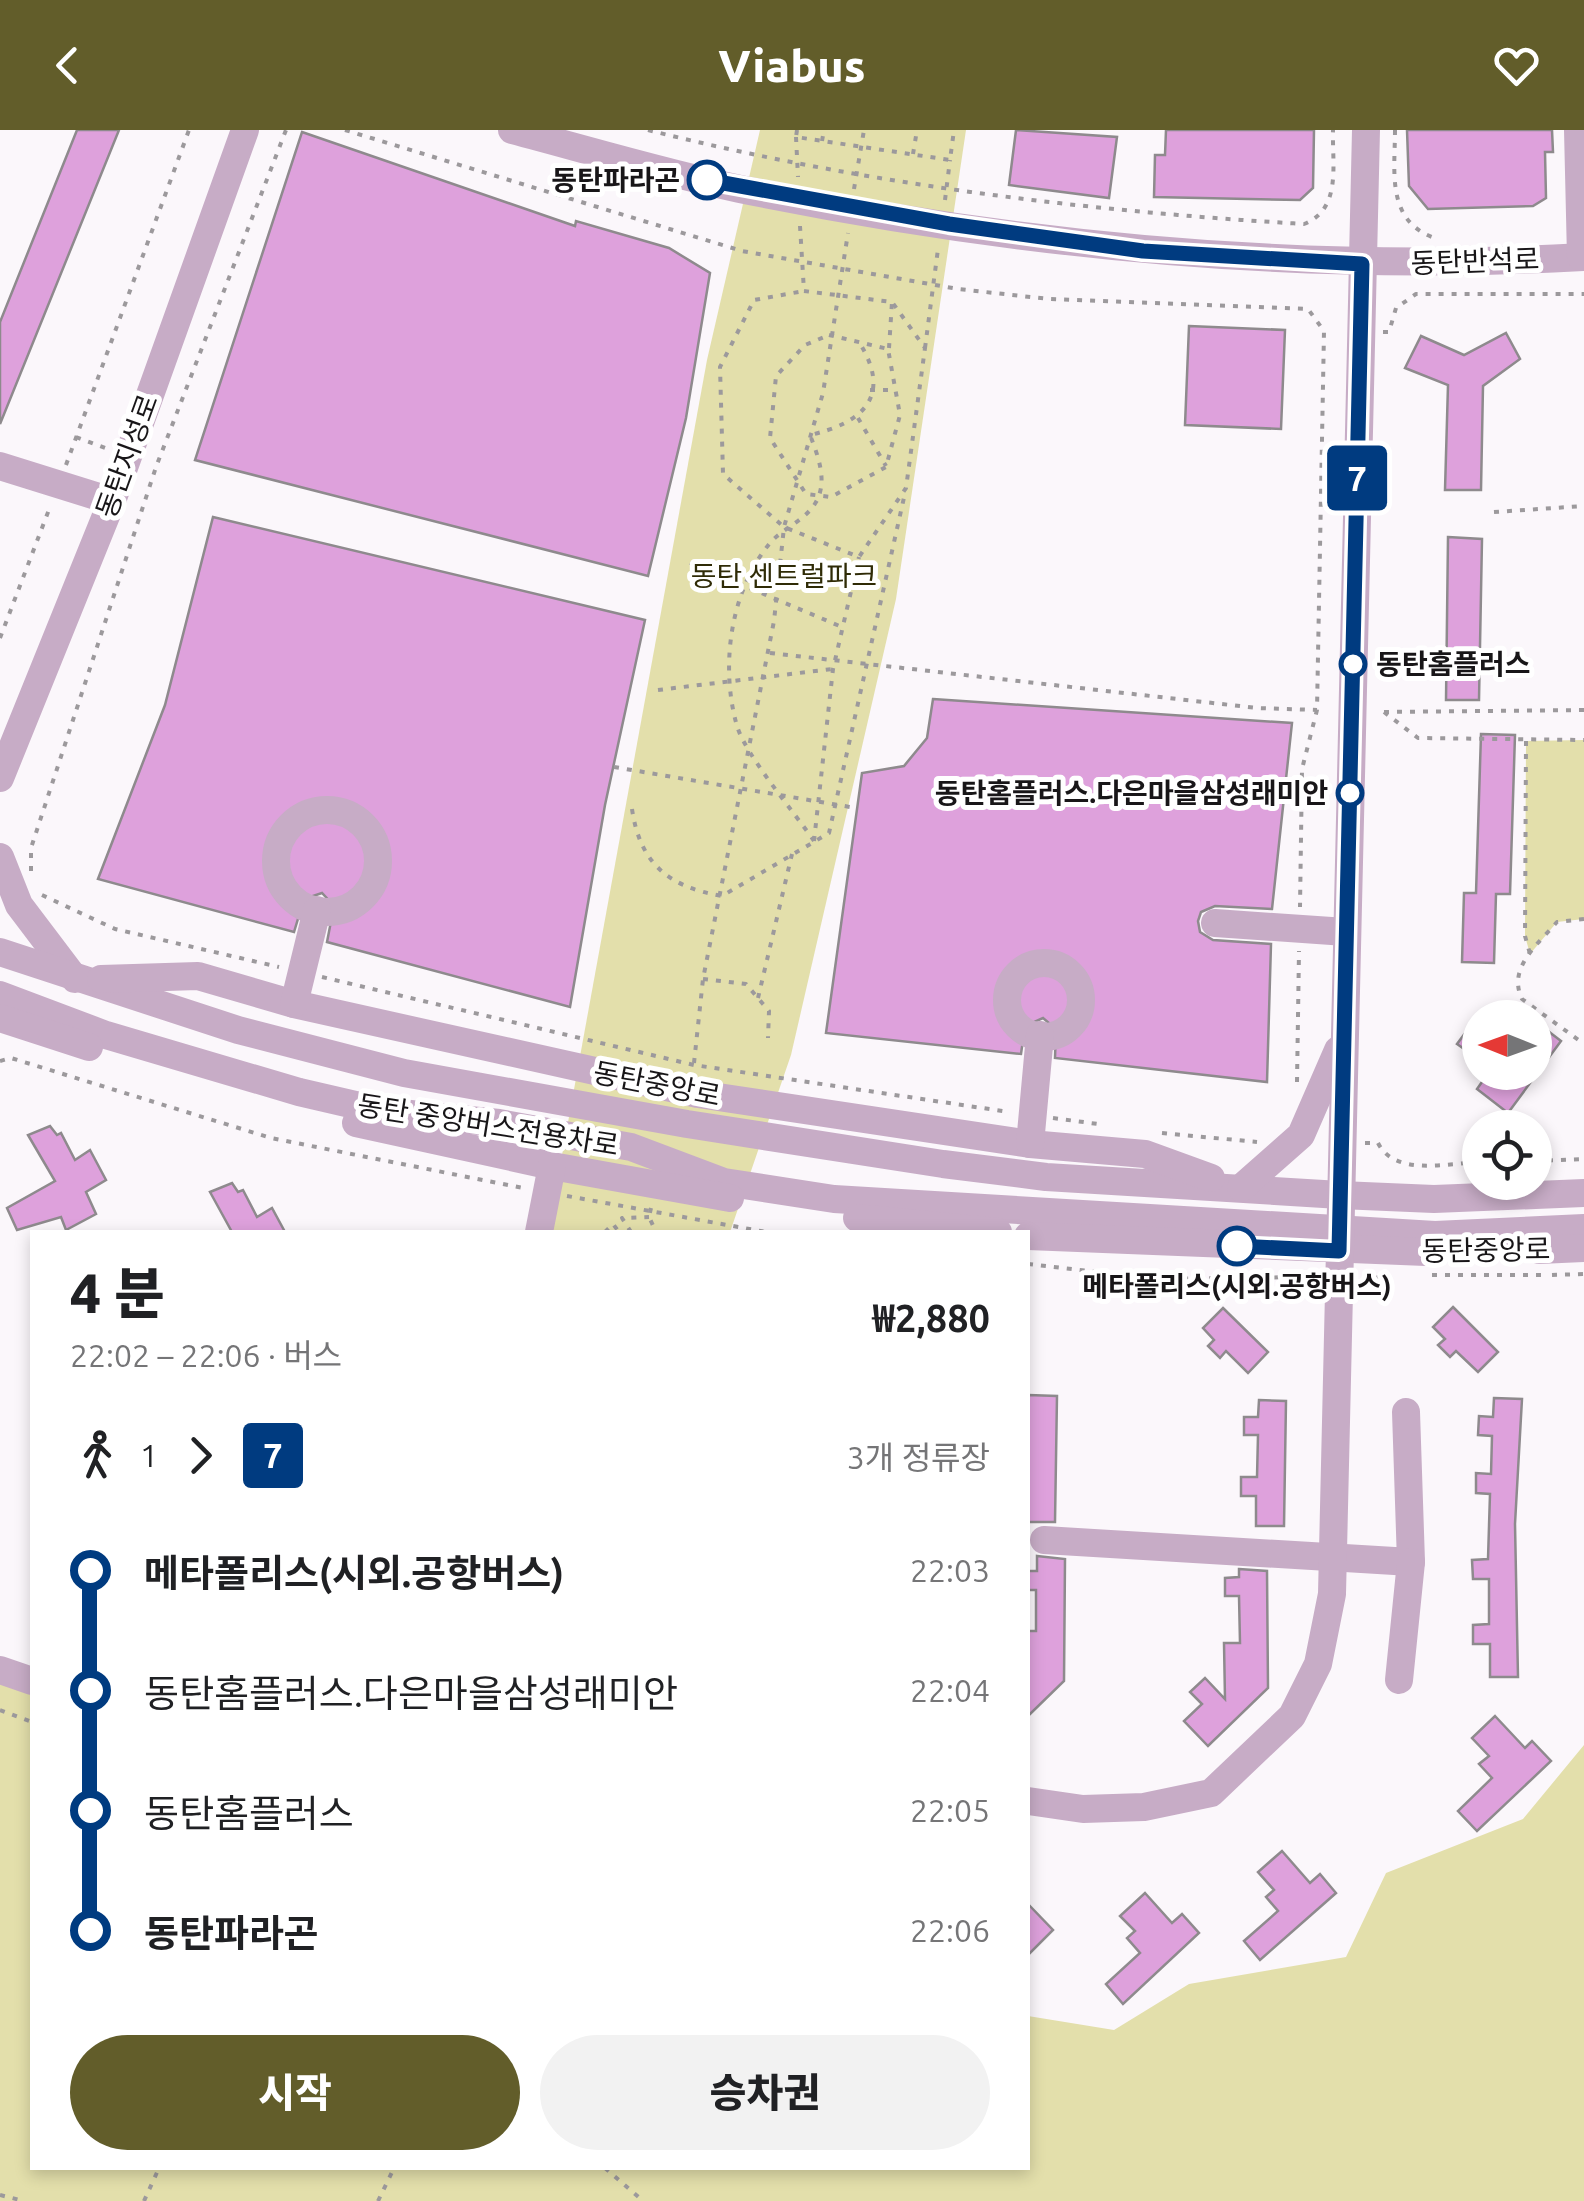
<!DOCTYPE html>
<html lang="ko">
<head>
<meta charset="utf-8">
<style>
	:root { --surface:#fff; --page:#f2f2f2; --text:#202124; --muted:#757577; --accent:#625d2a }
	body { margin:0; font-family:Ubuntu,"Noto Sans KR",sans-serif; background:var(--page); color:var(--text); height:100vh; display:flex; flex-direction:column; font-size:38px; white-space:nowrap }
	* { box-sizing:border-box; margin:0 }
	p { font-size:32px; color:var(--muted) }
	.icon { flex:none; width:55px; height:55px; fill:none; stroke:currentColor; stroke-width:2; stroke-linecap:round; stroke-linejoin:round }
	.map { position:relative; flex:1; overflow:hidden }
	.drawer { position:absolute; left:30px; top:1100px; width:1000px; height:940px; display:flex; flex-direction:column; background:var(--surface); border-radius:0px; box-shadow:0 5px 15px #0003 }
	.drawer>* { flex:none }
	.badge { padding:0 20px; border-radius:8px; font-size:35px; line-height:65px }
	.needle { width:65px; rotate:271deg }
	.tools { position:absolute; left:1462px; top:870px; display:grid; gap:20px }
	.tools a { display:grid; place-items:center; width:90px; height:90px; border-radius:50%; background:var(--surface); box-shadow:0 5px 15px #0003; font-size:50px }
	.map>.badge { position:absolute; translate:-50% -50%; box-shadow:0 0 0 5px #fff }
	.legs { display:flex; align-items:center; gap:15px; height:110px; padding:0 40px; font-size:32px }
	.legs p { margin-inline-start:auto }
	.summary { display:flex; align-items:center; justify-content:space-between; height:170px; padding:0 40px }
	h1 { font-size:55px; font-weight:800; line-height:75px }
	.cta { display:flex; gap:20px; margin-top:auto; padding:20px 40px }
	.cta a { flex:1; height:115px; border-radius:60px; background:var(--accent); color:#fff; font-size:40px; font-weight:800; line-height:115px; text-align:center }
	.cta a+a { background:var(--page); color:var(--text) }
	ul { padding:0 40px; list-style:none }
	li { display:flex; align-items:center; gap:35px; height:120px; font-size:38px }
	li i { display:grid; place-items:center; width:15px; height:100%; margin:0 12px; background:currentColor }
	li i::after { content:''; width:25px; height:25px; margin:-12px; border:8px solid; border-radius:50%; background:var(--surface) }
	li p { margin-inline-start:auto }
	li:first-child i { background:linear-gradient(#0000 50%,currentColor 0) }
	li:last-child i { background:linear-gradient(currentColor 50%,#0000 0) }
	header { display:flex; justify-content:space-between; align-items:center; height:130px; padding:0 40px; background:var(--accent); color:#fff; font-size:45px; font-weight:800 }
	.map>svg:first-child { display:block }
	.green { fill:#e3dfab }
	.building { fill:#dea1dc; stroke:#8e8a8d; stroke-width:2.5 }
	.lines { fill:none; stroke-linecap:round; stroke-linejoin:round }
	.path { stroke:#9c999c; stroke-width:4; stroke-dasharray:5 8; stroke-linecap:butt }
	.minor { stroke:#c7acc6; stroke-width:28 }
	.line-1-casing { stroke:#fff; stroke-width:22 }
	.line-1 { stroke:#003b80; stroke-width:15 }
	.stop-1-dot { fill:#fff; stroke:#003b80; stroke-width:5 }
	.labels { text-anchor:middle; stroke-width:10; stroke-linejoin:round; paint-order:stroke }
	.stop-label { font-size:28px; font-weight:bold; fill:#181618; stroke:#fff; text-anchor:end }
	.street-label { font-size:28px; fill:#181618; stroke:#fff }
	.park-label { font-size:28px; fill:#2f2b06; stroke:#fff }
</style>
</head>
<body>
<header><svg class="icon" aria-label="back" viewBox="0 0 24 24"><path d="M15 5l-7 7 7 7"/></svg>Viabus<svg class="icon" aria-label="heart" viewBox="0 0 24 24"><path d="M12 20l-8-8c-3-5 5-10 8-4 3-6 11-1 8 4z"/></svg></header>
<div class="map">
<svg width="1584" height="2071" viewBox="0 0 1584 2071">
	<rect width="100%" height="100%" fill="#fbf7fb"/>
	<g class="green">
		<polygon points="760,0 966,0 896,469 791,925 730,1102 548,1102 707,230"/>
		<polygon points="1584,610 1584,789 1557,792 1530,824 1525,806 1526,611"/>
		<polygon points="0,1540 32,1551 32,2038 1028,2038 1028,1886 1114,1900 1189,1854 1346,1827 1386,1743 1523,1689 1584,1615 1584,2071 0,2071"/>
	</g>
	<g class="building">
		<polygon points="77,0 119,0 0,294 0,192"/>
		<polygon points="1016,0 1117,7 1109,68 1009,55"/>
		<polygon points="1166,0 1314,0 1313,58 1300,70 1154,67 1155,25 1165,25"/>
		<polygon points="1407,0 1552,0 1553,22 1545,22 1546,68 1533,76 1428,79 1409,56"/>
		<polygon points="302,2 575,96 576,91 669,118 710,143 686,288 648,446 195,330"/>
		<polygon points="1189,196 1285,200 1281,299 1185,295"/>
		<polygon points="1506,203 1520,229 1483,256 1481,360 1445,360 1448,255 1405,238 1421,206 1464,225"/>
		<polygon points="213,387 645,490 605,675 570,877 327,812 334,776 322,763 304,769 294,802 98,749 165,575"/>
		<polygon points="1448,407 1482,409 1479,570 1446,570"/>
		<polygon points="933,569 1292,593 1272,779 1215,776 1201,782 1198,791 1200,802 1213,810 1271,814 1267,952 1055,928 1056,899 1043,888 1025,896 1021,924 826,903 862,643 904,636 927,608"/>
		<polygon points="1481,604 1515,605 1510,764 1496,764 1494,833 1462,832 1464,763 1476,763"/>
		<polygon points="1480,883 1480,930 1457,914"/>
		<polygon points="1535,891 1561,911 1508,983 1477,959 1489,942 1535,942"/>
		<polygon points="50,996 57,1005 61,1003 75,1030 90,1020 106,1050 86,1062 96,1084 66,1100 61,1087 17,1100 7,1078 55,1051 28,1005"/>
		<polygon points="232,1053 238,1062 243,1060 257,1087 272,1078 285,1102 232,1102 210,1062"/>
		<polygon points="1453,1177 1498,1222 1478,1242 1456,1221 1450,1227 1438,1215 1445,1209 1433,1197"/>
		<polygon points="1223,1178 1268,1222 1248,1243 1226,1221 1220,1228 1208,1216 1214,1210 1203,1198"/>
		<polygon points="1028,1265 1057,1266 1055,1392 1028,1392"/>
		<polygon points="1494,1268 1522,1269 1515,1394 1518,1547 1490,1547 1490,1514 1473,1514 1473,1495 1489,1494 1489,1449 1473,1449 1472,1430 1488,1429 1490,1364 1476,1363 1476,1343 1491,1344 1492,1306 1478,1305 1479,1286 1493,1287"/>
		<polygon points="1259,1270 1286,1271 1284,1396 1256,1396 1256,1366 1241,1366 1241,1347 1257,1347 1258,1305 1244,1305 1244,1287 1258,1287"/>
		<polygon points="1037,1426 1065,1429 1064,1551 1028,1586 1028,1501 1036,1501 1036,1460 1028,1460 1028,1441 1037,1441"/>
		<polygon points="1239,1439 1267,1441 1268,1558 1208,1616 1184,1591 1202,1574 1190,1562 1205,1548 1225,1569 1224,1513 1240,1513 1239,1466 1225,1466 1225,1448 1239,1447"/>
		<polygon points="1495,1586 1525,1618 1532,1611 1551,1631 1477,1701 1458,1681 1492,1648 1479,1634 1489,1626 1472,1608"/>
		<polygon points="1282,1721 1310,1753 1320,1744 1336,1763 1260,1830 1244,1811 1278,1781 1266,1767 1274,1760 1258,1742"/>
		<polygon points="1145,1763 1172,1793 1182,1784 1199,1803 1123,1874 1106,1854 1140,1823 1127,1808 1135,1801 1120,1786"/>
		<polygon points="1028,1774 1053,1800 1028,1825"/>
	</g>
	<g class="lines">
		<g class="path">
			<polyline points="345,0 742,121 958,159 1049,169 1308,179 1324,201 1317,580 1302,639 1300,777"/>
			<path d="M648,0C863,54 1083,81 1304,94C1342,79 1332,35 1333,0"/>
			<polyline points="797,0 796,7 950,30 954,0"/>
			<path d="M1395,0C1395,41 1386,89 1432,107"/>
			<polyline points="796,7 798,47"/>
			<polyline points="822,11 824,0"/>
			<polyline points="913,24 917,0"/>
			<polyline points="854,59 864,0"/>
			<polyline points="945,70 950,30"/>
			<polyline points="800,96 804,161"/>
			<polygon points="804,161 892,172 925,218 906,358 859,427 784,397 723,344 720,237 754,170"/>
			<polyline points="1383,202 1389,202 1396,178 1416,164 1584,164"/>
			<polygon points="829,205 888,219 900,285 886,337 831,367 806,364 770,308 776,246 805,215"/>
			<polyline points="889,218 892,172"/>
			<polyline points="925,218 938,119"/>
			<polyline points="870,260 895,260"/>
			<polyline points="858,288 886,336"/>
			<polyline points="76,307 105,318"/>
			<polyline points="66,335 189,0"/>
			<polyline points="1494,382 1584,376"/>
			<polyline points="690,433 842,497"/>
			<polyline points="0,508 50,377"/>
			<polyline points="770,523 1257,578 1317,580"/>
			<polyline points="658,560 832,539"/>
			<polyline points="1384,582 1418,608 1584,610"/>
			<polyline points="1384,582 1584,580"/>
			<polyline points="1526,611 1525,806 1530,824"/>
			<polyline points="614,637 856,678"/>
			<path d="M632,679C640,734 669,757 722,766L829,703L905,363"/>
			<path d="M814,711C795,683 746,626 737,596C720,537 730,461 770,413C783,398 806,390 816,372C828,351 818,326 810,305C863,293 893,266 859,212"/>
			<polyline points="814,711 833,539 859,427"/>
			<polyline points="31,741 31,718 156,337 286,0"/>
			<polyline points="42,765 115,799 279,837"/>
			<path d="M1584,789L1557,792C1538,814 1507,838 1522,869L1584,914"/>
			<polyline points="322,847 694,935 1009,982"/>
			<polyline points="703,849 746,854 769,881 768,908"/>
			<polyline points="758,868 792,724"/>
			<polyline points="0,931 11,928 271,1008 523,1058"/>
			<polyline points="694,933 703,849 774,491 784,397 823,263 848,103"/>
			<polyline points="1297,952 1299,821"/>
			<polyline points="1053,988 1098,994"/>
			<polyline points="1162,1003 1257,1012"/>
			<path d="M1365,1013H1378C1395,1047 1448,1033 1480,1032"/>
			<polyline points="1535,1031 1584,1029"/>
			<polyline points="567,1066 766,1102"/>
			<polyline points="651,1078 649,1087 656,1102"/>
			<polyline points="605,1102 613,1094 619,1102"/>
			<polyline points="631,1102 622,1088 649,1087"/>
			<polyline points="1028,1134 1158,1149 1304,1147 1316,1151"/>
			<polyline points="1432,1145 1543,1145"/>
			<polyline points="1552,1145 1584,1144"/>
			<polyline points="1364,1151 1383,1146"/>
			<polyline points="0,1580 32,1592"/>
			<polyline points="605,2038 643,2071"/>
			<polyline points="0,2065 24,2071"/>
			<polyline points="144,2071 159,2038"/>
			<polyline points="378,2071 394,2038"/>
		</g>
		<g class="minor">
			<path d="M512,0C588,20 664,43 740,59C1018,116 1301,143 1584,127"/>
			<polyline points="1578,0 1581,127"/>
			<polyline points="0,336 112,371"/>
			<polyline points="0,648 112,371 245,0"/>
			<circle cx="327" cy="731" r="51"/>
			<polyline points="0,727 19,775 75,849"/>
			<polyline points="1215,793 1346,802"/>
			<polyline points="0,822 238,900 404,943 687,994 943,1034 1046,1047 1340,1065 1434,1069 1584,1063"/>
			<circle cx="1044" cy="870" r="37"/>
			<polyline points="101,849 198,846 294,874 698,964 1030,1014 1145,1024 1211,1048"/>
			<polyline points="0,865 106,905 299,962 381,981 499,993 631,1017 724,1052 834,1069 1435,1105 1584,1098"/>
			<polyline points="294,874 317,780"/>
			<polyline points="0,888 89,917"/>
			<polyline points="356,993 552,1036 730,1068"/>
			<polyline points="1030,1014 1040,905"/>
			<polyline points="1241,1058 1301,1005 1338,920"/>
			<polyline points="857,1088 998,1102"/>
			<polyline points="539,1102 552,1036"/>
			<polyline points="1028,1106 1426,1122"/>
			<polyline points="1539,1120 1584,1118"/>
			<polyline points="1044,1410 1411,1432 1406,1282"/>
			<polyline points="0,1540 32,1551"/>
			<polyline points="1399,1550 1411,1432"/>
			<polyline points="1028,1671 1083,1679 1144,1677 1211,1663 1292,1586 1318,1534 1332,1464 1366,0"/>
		</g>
	</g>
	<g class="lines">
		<g class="line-1-casing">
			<polyline id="line-1" points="707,50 949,94 1143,121 1362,134 1339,1121 1237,1116"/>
		</g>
		<use href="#line-1" class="line-1"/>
	</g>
	<g class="stop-1-dot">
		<circle cx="707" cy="50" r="18"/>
		<circle cx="1353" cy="534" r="12"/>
		<circle cx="1350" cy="663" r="12"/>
		<circle cx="1237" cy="1116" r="18"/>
	</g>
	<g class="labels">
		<g class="stop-label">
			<text x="680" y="60">동탄파라곤</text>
			<text x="1376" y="544" text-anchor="start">동탄홈플러스</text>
			<text x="1328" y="673">동탄홈플러스.다은마을삼성래미안</text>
			<text x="1237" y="1166" text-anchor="middle">메타폴리스(시외.공항버스)</text>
		</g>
		<g class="street-label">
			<text transform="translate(1475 131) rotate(-2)" y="10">동탄반석로</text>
			<text transform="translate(127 326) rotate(-70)" y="10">동탄지성로</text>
			<text transform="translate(657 954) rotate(11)" y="10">동탄중앙로</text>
			<text transform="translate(488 995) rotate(9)" y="10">동탄 중앙버스전용차로</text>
			<text transform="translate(1486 1120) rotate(-1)" y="10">동탄중앙로</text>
		</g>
		<g class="park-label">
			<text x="784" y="456">동탄 센트럴파크</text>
		</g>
	</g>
</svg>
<div class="tools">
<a><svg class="needle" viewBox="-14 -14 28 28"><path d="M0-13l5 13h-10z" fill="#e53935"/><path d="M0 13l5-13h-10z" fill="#757577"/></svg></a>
<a><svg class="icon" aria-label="locate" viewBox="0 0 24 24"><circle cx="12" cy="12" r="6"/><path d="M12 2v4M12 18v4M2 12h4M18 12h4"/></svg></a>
</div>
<b class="badge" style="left:1357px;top:348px;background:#003b80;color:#fff">7</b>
<section class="drawer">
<div class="summary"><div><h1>4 분</h1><p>22:02 – 22:06 · 버스</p></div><b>₩2,880</b></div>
<div class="legs"><svg class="icon" aria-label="walk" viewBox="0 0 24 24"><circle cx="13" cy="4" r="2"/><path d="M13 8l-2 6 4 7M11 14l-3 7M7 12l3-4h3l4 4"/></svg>1<svg class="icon" aria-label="forward" viewBox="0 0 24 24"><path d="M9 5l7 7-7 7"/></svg><b class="badge" style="background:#003b80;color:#fff">7</b><p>3개 정류장</p></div>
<ul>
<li><i style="color:#003b80"></i><b>메타폴리스(시외.공항버스)</b><p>22:03</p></li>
<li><i style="color:#003b80"></i><span>동탄홈플러스.다은마을삼성래미안</span><p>22:04</p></li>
<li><i style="color:#003b80"></i><span>동탄홈플러스</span><p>22:05</p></li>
<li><i style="color:#003b80"></i><b>동탄파라곤</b><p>22:06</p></li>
</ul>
<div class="cta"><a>시작</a><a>승차권</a></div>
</section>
</div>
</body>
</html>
